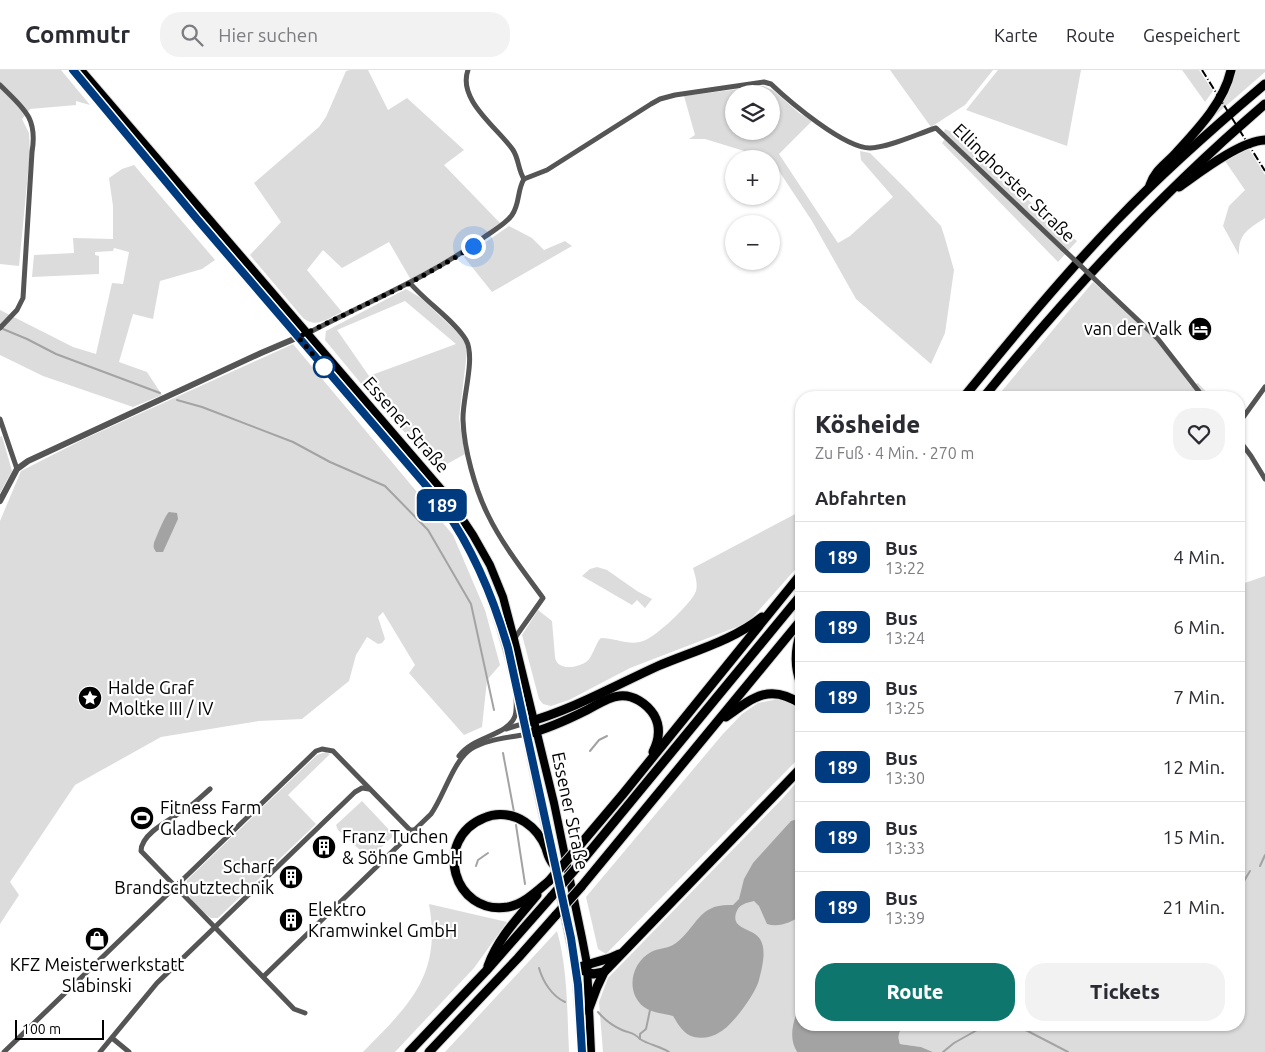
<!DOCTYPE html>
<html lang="de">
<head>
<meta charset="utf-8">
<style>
	:root { --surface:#fff; --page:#f2f2f3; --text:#2b2b33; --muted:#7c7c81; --line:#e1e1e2; --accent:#0f766e }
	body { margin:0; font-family:Ubuntu,sans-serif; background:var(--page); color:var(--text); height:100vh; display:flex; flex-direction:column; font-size:19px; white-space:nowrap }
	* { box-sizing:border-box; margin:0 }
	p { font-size:16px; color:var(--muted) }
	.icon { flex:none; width:28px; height:28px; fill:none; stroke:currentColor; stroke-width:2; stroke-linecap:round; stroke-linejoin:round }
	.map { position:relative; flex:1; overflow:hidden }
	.side { position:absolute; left:795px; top:321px; width:450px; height:640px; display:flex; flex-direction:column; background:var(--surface); border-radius:20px; box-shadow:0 1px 4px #0004 }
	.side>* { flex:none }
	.badge { padding:0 10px; border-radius:8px; font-size:18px; line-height:32px }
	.tools { position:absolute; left:725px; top:15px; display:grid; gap:10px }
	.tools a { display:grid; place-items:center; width:55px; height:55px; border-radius:50%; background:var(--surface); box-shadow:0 1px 4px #0004; font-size:25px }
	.scale { position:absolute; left:15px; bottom:12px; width:89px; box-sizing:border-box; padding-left:5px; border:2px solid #000; border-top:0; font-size:14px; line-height:18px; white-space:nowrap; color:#000; -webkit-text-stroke:4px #fff; paint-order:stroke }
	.you { position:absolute; width:25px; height:25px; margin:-12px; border:4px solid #fff; border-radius:50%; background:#1a73e8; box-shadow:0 0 0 8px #1a73e833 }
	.map>.badge { position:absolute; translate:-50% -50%; box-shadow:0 0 0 2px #fff }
	h2 { padding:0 20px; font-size:19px; line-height:45px }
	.round { display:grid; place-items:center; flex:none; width:52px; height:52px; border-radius:20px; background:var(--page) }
	.summary { display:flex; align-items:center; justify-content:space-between; height:85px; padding:0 20px }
	h1 { font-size:24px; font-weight:800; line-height:38px }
	.button { display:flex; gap:10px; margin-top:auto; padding:10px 20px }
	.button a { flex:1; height:58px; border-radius:20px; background:var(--accent); color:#fff; font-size:20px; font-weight:800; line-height:58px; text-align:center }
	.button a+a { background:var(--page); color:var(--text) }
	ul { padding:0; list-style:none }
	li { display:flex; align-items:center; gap:15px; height:70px; padding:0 20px; border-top:1px solid var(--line) }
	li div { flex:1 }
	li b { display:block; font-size:19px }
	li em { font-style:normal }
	li .badge { min-width:55px; font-weight:700; text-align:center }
	header { display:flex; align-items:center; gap:30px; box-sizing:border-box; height:70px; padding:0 25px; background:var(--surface); border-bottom:1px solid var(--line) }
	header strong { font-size:24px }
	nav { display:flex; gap:28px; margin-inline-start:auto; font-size:18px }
	.search { width:350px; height:45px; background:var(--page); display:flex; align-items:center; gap:12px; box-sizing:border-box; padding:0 18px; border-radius:20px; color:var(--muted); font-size:19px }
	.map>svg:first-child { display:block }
	.green { fill:#dcdcdc; fill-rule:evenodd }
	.water { fill:#a3a3a3 }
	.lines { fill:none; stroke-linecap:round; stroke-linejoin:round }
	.stream { stroke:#a3a3a3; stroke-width:2 }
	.primary-casing { stroke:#dbdbdb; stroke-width:10 }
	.motorway-casing { stroke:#dbdbdb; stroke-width:11 }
	.minor { stroke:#555; stroke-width:5 }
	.tertiary { stroke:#555; stroke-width:6 }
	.primary { stroke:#000; stroke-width:8 }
	.motorway { stroke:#000; stroke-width:9 }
	.rail { stroke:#000; stroke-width:2; stroke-dasharray:8 2.5 1 2.5; stroke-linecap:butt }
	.motorway-bridge-casing { stroke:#dbdbdb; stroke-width:11; stroke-linecap:butt }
	.minor-bridge { stroke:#555; stroke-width:5 }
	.motorway-bridge { stroke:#000; stroke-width:9 }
	.line-casing { stroke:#fff; stroke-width:11 }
	.line { stroke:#003b80; stroke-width:8 }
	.walk { stroke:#000; stroke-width:5; stroke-dasharray:0 9 }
	.stop-dot { fill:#fff; stroke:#003b80; stroke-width:2.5 }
	.labels { text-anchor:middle; stroke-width:4.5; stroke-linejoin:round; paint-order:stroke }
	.street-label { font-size:18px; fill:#000; stroke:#fff }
	.poi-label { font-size:18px; fill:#000; stroke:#fff; text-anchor:start }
</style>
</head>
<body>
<header>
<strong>Commutr</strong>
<div class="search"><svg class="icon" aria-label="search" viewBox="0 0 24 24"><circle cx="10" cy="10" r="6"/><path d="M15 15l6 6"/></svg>Hier suchen</div>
<nav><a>Karte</a><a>Route</a><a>Gespeichert</a></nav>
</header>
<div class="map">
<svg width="1265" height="982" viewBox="0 0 1265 982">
	<rect width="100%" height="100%" fill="#fff"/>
	<g class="green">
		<polygon points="0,0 61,0 90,35 76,31 76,35 30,39 22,49 29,63 30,82 19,196 0,194"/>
		<path d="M350,0H368L388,40L407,28L464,80L444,95L500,153L459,182L411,210L389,172L342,198L323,180L307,200L342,242C328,248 317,259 303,248L250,185L281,152L254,113L319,57L326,47L346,1Z"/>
		<polygon points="890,0 993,0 965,35 931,57"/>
		<polygon points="998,0 1081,0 1067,76 966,40"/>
		<polygon points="1182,0 1199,0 1213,21 1205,32"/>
		<polygon points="1234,0 1265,0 1265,2 1204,55"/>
		<path d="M763,16L773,20L799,43L812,51L779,84L838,173L850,166L893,127L861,90L860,81L870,83L910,123L941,156L944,165L954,200L945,263L931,294L856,229L812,151L771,89L705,69H689L695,65L684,26ZM734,24H771V61H734Z"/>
		<polygon points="945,59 952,62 1008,113 1077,171 1058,192 942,73 947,66 944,62"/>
		<path d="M1249,79L1265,105V148C1249,159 1238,163 1239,185L1223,156L1229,136L1245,120L1225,91Z"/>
		<polygon points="134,95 215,190 202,199 160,211 153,249 133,244 119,292 147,302 162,325 133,337 43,306 0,285 0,240 73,277 96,284 112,213 123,214 129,182 114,178 113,181 95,182 95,185 99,186 99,204 32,207 34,185 74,183 73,168 113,169 113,136 109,108 122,99"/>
		<polygon points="509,156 532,168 544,180 565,171 572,176 492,222 464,187"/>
		<polygon points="1093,212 1142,255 1157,271 1191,316 1198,313 1211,327 996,328"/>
		<path d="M406,219L421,228L459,264L465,273L467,282L459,348L465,384L438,399L368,322L325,270L326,261ZM405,231L456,274L369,306L337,260Z"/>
		<polygon points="293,274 453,465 485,540 500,595 487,610 482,657 464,665 409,603 415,595 383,542 378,547 385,569 382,573 378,574 367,567 356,585 349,611 302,649 259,651 161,667 75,715 10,812 19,825 0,854 0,451 21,401 84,369"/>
		<polygon points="2,366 12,401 0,423 0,367"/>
		<path d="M801,441V493L751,549L742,555L630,598L569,630L551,636L543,634L539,629L522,565L538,540L552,551L555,587C557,601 577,598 586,592C592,588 595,576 599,570L601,568C615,568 630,576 643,571C656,567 692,533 696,521C698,513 695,505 693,498Z"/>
		<polygon points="597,497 607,500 637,521 652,529 645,538 637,530 632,535 582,506 590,499"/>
		<path d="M1265,506V982H933L921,977L900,974C897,966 899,961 904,955H1239V515Z"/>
		<polygon points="783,628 801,640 801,681 798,689 606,884 598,879 586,827 722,665 742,644 758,633"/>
		<path d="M326,682L330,684L288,725L316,754L218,848H211C199,839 183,825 187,810L317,685Z"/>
		<path d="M801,707V935C794,947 789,969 797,982H603L599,932L608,908L783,728Z"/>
		<polygon points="362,731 394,765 370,789 338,760 336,755"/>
		<path d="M429,834L507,852L474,898L395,982H363C409,935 442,906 429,834Z"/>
		<path d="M557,861C568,900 567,942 569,982H445Z"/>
	</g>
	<g class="water">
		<path d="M169,442L177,443L178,449L163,482H156C154,478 153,478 154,473C156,468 165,445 169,442Z"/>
		<path d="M801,748V846C791,852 779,858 767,854L759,836L754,831C746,833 739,834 736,843C731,860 753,858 760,869C767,880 762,898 759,910C756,923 732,956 720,962C713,967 703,969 694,967C684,965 678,954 673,946C663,943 652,943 644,937C625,922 631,893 651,882C658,878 668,879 676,873C698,856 698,833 733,835L739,829L744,809L753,793L791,751Z"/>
		<path d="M801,935V955H904C899,961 897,966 900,974L921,977L933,982H797C788,968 793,948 801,935Z"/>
	</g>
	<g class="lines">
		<g class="stream">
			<polyline points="3,259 27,269 56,284 160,323"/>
			<polyline points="177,330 202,337 293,372 330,392 385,416 428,460 471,534 494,640"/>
			<polyline points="590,681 599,670 607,666"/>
			<polyline points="503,683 514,742"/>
			<polyline points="516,755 525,814"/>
			<polyline points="476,796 478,790 488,783"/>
			<polyline points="1260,796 1265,785"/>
			<polyline points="1239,815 1244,811 1250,801"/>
			<path d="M539,898C543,912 552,926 565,932"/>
			<path d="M650,940L646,959L640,964V969C649,975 660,976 669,982"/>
			<path d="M598,942C604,949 613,956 622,960C631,964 632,961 640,969"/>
			<polyline points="1016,955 1068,982"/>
			<polyline points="943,982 954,973 986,955"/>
		</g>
		<g class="primary-casing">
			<g id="primary">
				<path d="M73,0L173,120L435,426C493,501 511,587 529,677C536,713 544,749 552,785"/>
				<polyline points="81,0 447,426 473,465 490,495 503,527 514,569 554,733 582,868 587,894 591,982"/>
				<polyline points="555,799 576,898 582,982"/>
			</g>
		</g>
		<g class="motorway-casing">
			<g id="motorway">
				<path d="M1150,115C1156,99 1165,95 1176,83C1198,59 1224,32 1231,0"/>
				<path d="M1179,117C1199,103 1240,71 1265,70"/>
				<path d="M963,328C1013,267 1063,206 1117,150C1163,102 1214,57 1265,14"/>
				<path d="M983,328C1070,221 1161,123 1265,34"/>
				<path d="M801,562C795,579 794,596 801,614"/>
				<path d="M726,647C753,627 770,613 801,634"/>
				<path d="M525,653C572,640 614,616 658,596C693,581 732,571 762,547"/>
				<path d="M527,664C548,659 567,650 587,640C597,635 608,627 619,626C633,624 647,634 654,645C661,657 659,670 653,682"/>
				<polyline points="574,782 623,724 801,504"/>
				<polyline points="577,797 801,525"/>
				<path d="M549,811C537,821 524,834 508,837C453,846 432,769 484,748C497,742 513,744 525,752C534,758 542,768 546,778C548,785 549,790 554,795"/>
				<polyline points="581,817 801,550"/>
				<path d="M488,896C498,868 518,848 537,825"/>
				<polyline points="576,898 610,888 619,884"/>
				<polyline points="576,898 593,904 604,902"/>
				<polyline points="588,941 597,917 604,902 801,698"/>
				<polyline points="409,982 486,901 552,826"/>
				<polyline points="429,982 518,888 556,845"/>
			</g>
		</g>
		<g class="minor">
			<path d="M468,0C457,30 498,58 513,80C519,89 518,100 524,109"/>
			<path d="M0,15C23,38 38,47 32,82L23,228L17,240L0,258"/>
			<path d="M410,213C425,231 456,252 466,270C476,288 462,329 463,350C464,379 475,419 488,445C502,474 524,502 543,528L514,569"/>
			<polyline points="1103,217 1158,269 1204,328"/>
			<path d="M308,263C367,232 428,208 483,168C492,161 505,155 512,145C520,134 517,120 524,109L547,100L651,34L660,29L675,25L764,12L771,14C790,32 844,78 870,78C890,77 917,64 936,58L1063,179"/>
			<polyline points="0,349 17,399"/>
			<polyline points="1239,353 1265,317"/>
			<polyline points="1239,370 1251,386 1265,409"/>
			<polyline points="506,659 525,653"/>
			<path d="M459,686C473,666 508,666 515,646C517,640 516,632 516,626"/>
			<path d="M210,719C202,726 195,733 186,739C173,748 141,763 141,781L294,939L305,943"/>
			<path d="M264,906L431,744C444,726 453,691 471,679C486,669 509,668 527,664"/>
			<polyline points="112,968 129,982"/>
			<polyline points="4,982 316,681 322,679 333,681 410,760 416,760"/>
			<polyline points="100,982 157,913 355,722 362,718 369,719"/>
		</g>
		<polyline class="tertiary" points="0,431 17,399 28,391 261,283 308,263"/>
		<use href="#primary" class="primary"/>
		<use href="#motorway" class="motorway"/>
		<polyline class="rail" points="1202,0 1265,101"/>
		<g class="motorway-bridge-casing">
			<g id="motorway-bridge">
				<polyline points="549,811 574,782"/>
				<polyline points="552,826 577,797"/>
				<polyline points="556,845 581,817"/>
			</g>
		</g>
		<polyline class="minor-bridge" points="1063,179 1103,217"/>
		<use href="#motorway-bridge" class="motorway-bridge"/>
	</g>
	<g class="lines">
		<g class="line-casing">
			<path id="line" d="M73,0L197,149L435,426C470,471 492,523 508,578L571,868L578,915L582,982"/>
		</g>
		<use href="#line" class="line"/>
		<polyline class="walk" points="324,297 298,267 410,213 458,186 473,176"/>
	</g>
	<defs>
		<g id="hotel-disc" transform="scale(1.25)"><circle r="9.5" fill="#000" stroke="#fff"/><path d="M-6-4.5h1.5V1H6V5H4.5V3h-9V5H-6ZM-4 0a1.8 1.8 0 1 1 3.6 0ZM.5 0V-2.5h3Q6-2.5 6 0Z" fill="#fff"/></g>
		<g id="sight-disc" transform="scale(1.25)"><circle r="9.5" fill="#000" stroke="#fff"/><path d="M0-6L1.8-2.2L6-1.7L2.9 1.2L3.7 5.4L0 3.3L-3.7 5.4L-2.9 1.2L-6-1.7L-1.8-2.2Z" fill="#fff"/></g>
		<g id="stadium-disc" transform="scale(1.25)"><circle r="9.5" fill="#000" stroke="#fff"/><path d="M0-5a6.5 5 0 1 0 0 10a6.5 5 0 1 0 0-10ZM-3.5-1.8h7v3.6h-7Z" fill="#fff"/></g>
		<g id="building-disc" transform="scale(1.25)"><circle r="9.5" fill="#000" stroke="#fff"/><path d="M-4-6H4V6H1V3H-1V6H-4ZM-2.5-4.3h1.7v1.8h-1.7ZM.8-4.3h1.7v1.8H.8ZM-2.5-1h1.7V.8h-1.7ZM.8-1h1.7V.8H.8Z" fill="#fff"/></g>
		<g id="shop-disc" transform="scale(1.25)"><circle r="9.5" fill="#000" stroke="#fff"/><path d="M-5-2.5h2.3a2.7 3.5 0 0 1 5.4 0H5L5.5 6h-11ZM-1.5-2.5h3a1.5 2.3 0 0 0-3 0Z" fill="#fff"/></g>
	</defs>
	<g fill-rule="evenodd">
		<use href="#hotel-disc" x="1200" y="259"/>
		<use href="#sight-disc" x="90" y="628"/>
		<use href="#stadium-disc" x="142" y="748"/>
		<use href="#building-disc" x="324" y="777"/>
		<use href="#building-disc" x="291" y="807"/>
		<use href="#building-disc" x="291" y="850"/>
		<use href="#shop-disc" x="97" y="869"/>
	</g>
	<circle class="stop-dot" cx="324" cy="297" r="10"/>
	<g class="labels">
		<g class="street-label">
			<text transform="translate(1014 113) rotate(44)" y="6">Ellinghorster Straße</text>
			<text transform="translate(406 355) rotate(49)" y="6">Essener Straße</text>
			<text transform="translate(570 741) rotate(78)" y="6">Essener Straße</text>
		</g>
		<g class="poi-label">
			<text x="1182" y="265" text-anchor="end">van der Valk</text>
			<text x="108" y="624">Halde Graf<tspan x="108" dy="21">Moltke III / IV</tspan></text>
			<text x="160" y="744">Fitness Farm<tspan x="160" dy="21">Gladbeck</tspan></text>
			<text x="342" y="773">Franz Tuchen<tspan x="342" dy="21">&amp; Söhne GmbH</tspan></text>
			<text x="274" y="803" text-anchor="end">Scharf<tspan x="274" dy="21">Brandschutztechnik</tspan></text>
			<text x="308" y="846">Elektro<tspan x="308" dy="21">Kramwinkel GmbH</tspan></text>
			<text x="97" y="901" text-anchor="middle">KFZ Meisterwerkstatt<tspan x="97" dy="21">Slabinski</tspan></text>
		</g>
	</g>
</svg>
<div class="tools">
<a><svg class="icon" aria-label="layers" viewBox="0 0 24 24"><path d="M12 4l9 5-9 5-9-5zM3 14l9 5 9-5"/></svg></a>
<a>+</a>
<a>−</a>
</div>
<div class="scale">100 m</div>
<div class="you" style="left:473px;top:176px"></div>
<b class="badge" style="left:442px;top:435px;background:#003b80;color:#fff">189</b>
<section class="side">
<div class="summary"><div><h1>Kösheide</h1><p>Zu Fuß · 4 Min. · 270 m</p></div><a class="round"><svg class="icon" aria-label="heart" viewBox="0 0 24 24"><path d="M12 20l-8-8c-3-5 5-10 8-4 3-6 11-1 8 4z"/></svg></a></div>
<h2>Abfahrten</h2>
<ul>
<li><span class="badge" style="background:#003b80;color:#fff">189</span><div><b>Bus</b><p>13:22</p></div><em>4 Min.</em></li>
<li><span class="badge" style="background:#003b80;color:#fff">189</span><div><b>Bus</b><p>13:24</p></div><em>6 Min.</em></li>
<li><span class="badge" style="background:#003b80;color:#fff">189</span><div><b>Bus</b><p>13:25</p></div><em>7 Min.</em></li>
<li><span class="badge" style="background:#003b80;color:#fff">189</span><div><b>Bus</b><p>13:30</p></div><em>12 Min.</em></li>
<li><span class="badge" style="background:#003b80;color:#fff">189</span><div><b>Bus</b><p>13:33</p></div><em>15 Min.</em></li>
<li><span class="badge" style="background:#003b80;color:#fff">189</span><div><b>Bus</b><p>13:39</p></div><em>21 Min.</em></li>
</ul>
<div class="button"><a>Route</a><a>Tickets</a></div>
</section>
</div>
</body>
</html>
